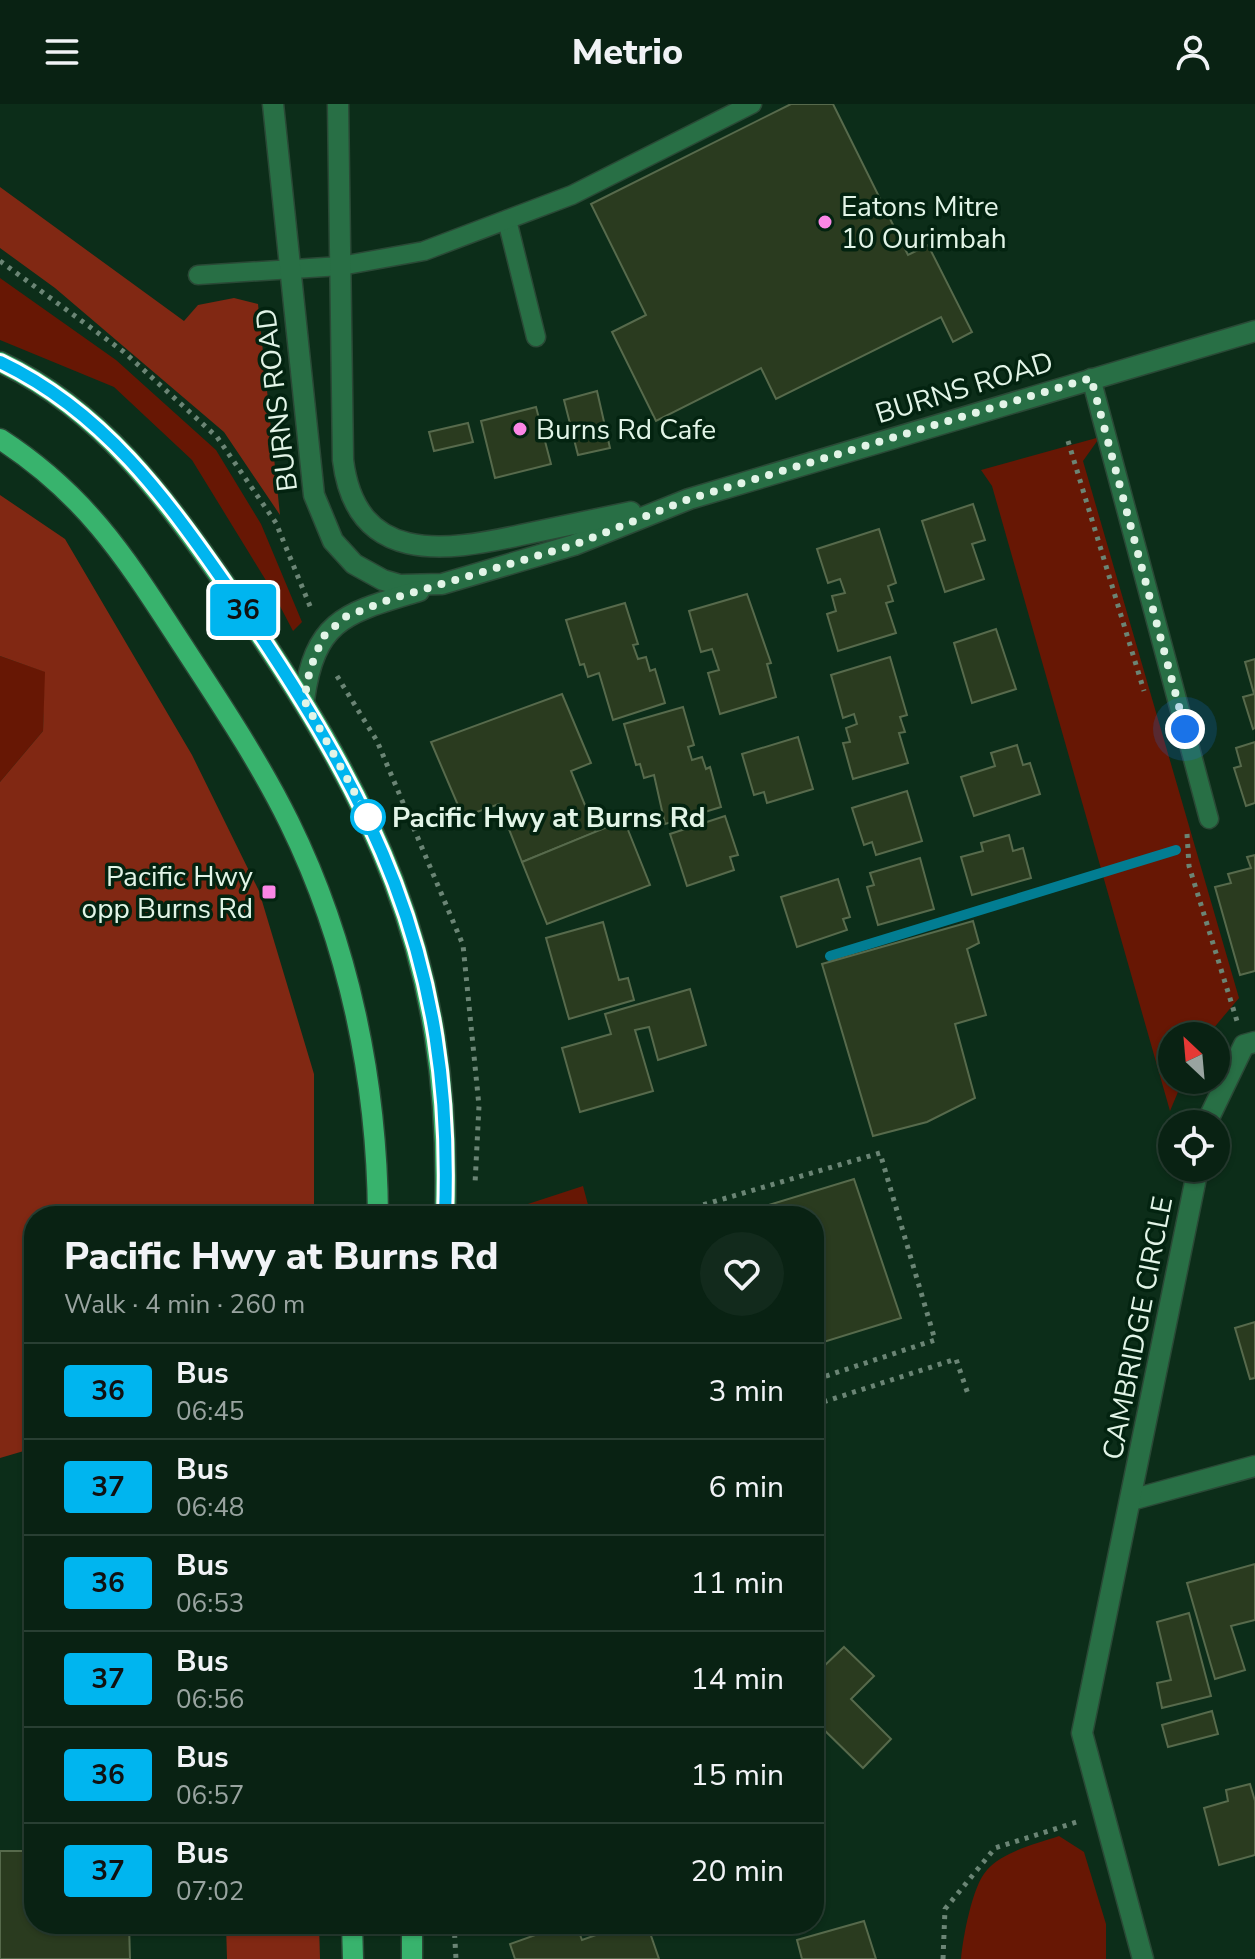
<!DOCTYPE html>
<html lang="en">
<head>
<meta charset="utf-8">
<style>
	:root { --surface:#092213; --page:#122a1c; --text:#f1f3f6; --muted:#99a4a0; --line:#293f33 }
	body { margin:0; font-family:"Nunito Sans",sans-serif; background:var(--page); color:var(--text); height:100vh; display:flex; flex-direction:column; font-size:30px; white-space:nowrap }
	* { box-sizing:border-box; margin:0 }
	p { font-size:26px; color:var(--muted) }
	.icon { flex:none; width:44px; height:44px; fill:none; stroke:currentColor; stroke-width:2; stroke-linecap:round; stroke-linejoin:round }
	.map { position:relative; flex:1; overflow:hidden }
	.drawer { position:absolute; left:24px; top:1102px; width:800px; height:728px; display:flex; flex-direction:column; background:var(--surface); border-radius:32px; box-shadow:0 2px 6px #0004,0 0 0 2px var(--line) }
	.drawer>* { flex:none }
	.badge { padding:0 16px; border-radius:6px; font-size:28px; line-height:52px }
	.needle { width:52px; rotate:334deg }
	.tools { position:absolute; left:1158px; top:918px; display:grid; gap:16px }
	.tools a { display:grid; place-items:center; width:72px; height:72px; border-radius:50%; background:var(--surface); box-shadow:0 2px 6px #0004,0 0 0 2px var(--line); font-size:40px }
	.you { position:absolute; width:40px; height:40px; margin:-20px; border:6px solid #fff; border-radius:50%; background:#1a73e8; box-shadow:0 0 0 12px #1a73e833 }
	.map>.badge { position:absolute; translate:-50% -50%; box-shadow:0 0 0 4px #fff }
	.round { display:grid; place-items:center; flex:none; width:84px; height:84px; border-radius:42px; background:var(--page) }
	.headline { display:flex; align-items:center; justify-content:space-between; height:136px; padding:0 40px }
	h1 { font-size:38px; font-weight:800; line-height:60px }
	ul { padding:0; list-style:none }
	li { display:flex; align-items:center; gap:24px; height:96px; padding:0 40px; border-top:2px solid var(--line) }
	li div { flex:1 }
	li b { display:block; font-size:30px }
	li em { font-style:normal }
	li .badge { min-width:88px; font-weight:700; text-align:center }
	header { display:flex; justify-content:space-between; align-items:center; height:104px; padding:0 40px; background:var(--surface); font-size:36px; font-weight:800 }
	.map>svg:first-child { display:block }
	.green { fill:#671704 }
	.forest { fill:#812813 }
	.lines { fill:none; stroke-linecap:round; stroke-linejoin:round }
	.stream { stroke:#027d92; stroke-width:10 }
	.building { fill:#2a3b1f; stroke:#576a4c; stroke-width:2 }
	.service-casing { stroke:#2a4936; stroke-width:21 }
	.minor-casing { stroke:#2a4936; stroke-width:23 }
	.tertiary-casing { stroke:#2a4936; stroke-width:23 }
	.primary-casing { stroke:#2a4936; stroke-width:23 }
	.path { stroke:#6b8575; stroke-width:5; stroke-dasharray:4 6; stroke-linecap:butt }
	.service { stroke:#286f45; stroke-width:18 }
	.minor { stroke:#286f45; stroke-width:20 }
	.tertiary { stroke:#286f45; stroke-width:20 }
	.primary { stroke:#38b36d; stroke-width:20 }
	.line-casing { stroke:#fff; stroke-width:18 }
	.line { stroke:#00b5ef; stroke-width:12 }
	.walk { stroke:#e2f4e7; stroke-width:8; stroke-dasharray:0 14.4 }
	.poi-dot { fill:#fb87e6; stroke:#032310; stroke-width:3 }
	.stop-dot { fill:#fff; stroke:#00b5ef; stroke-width:4 }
	.labels { text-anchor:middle; stroke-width:7; stroke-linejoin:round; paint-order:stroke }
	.poi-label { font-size:28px; fill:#e2f4e7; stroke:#032310; text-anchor:start }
	.street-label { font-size:28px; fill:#e2f4e7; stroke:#032310 }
	.stop-label { font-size:28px; font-weight:bold; fill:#e2f4e7; stroke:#032310; text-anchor:start }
</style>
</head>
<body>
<header><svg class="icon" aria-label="menu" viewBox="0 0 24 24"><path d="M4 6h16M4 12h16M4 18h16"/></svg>Metrio<svg class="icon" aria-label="person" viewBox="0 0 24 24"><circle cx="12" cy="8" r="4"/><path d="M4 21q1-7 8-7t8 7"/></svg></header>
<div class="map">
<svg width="1255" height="1855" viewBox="0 0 1255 1855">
	<rect width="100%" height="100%" fill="#0c2d19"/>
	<g class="green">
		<polygon points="0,174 116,256 216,346 261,420 302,518 293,527 270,483 192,356 114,283 0,236"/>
		<polygon points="1100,333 1083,357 1239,894 1207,932 1172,932 1172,976 1183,976 1170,1007 992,382 981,366"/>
		<polygon points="0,552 46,568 43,627 0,678"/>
		<polygon points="583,1082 591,1112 562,1112 552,1103 529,1107 525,1112 491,1112"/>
		<path d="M1059,1732L1084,1748L1106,1820V1855H961C963,1834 972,1782 987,1766C1004,1747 1036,1740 1059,1732Z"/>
	</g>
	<g class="forest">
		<polygon points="0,83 184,217 198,201 234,194 258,200 280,411 224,328 55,184 0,144"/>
		<polygon points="0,391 65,435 192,651 259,787 314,970 314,1112 34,1112 34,1344 0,1354 0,678 43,627 45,568 0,552"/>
		<polygon points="226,1820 319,1820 320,1855 227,1855"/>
	</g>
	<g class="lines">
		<polyline class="stream" points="830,852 1176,746"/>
	</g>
	<g class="building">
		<polygon points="791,0 833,0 908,151 928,141 972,228 953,238 941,213 776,295 761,264 656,317 612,228 646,211 591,100"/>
		<polygon points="597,287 610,344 578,351 564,296"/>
		<polygon points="536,303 551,360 495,374 481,317"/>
		<polygon points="468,319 473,338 434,347 429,328"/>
		<polygon points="973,400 985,436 972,440 984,475 945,488 922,417"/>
		<polygon points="879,425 896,479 888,482 893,497 886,499 896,529 838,547 827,510 836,507 832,492 845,489 840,475 828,479 817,445"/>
		<polygon points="747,490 771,559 767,560 776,593 720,610 708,569 719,566 712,545 701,548 689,507"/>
		<polygon points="625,499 638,540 633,541 638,555 646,553 650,567 655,565 665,599 613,616 599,569 588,573 584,560 580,561 566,516"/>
		<polygon points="996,525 1016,585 972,599 954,539"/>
		<polygon points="890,553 907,611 900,613 905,628 899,629 908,659 853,675 843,639 850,638 846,624 857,620 854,610 843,614 831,571"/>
		<polygon points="1255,555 1255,624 1253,625 1243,593 1254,590 1245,558"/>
		<polygon points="562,590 591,659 571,667 596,728 522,758 499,700 463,713 431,638"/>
		<polygon points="683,603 694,641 688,643 692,656 702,653 706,665 710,663 721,703 665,720 654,671 644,674 640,660 636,661 624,620"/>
		<polygon points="798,633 813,685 767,699 764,688 754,691 742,650"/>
		<polygon points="1255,638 1255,699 1246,702 1234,664 1241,662 1236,644"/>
		<polygon points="1017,641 1023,661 1030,659 1040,690 974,712 961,673 995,662 991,649"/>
		<polygon points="907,687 922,737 876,751 872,738 864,741 852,704"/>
		<polygon points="725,712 738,751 730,753 734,766 687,782 670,730"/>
		<polygon points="624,716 650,781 547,820 522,758"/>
		<polygon points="1009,731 1013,747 1023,744 1031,774 972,791 961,753 983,747 981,739"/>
		<polygon points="1255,751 1255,867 1240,871 1215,783 1231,779 1228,770 1251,764 1247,753"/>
		<polygon points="920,754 934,805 878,821 867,783 874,781 870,769"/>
		<polygon points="838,775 850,813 843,815 847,826 797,843 781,793"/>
		<polygon points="973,817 979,839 967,845 986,911 955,920 975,994 927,1018 873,1032 822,860"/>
		<polygon points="603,818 619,876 628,874 634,896 569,915 546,834"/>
		<polygon points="690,885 706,941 658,956 649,923 635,926 653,987 580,1008 562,944 611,930 605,910"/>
		<polygon points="854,1075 901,1214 814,1241 814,1112 765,1112 762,1103"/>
		<polygon points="1255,1218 1255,1274 1250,1275 1235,1224"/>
		<polygon points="1255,1460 1255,1516 1231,1522 1245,1566 1215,1575 1187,1479"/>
		<polygon points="1189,1509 1211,1592 1162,1604 1157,1579 1171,1576 1157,1518"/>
		<polygon points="844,1543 874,1572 851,1595 891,1635 863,1664 814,1616 814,1561 820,1566"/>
		<polygon points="1212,1607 1218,1630 1168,1643 1162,1621"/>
		<polygon points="1250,1680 1255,1697 1255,1751 1219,1761 1204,1704 1228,1697 1226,1686"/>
		<polygon points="0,1747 34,1747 34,1820 129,1820 130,1855 0,1855"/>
		<polygon points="864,1817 876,1855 802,1855 797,1836"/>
		<polygon points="566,1820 576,1820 582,1836 627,1820 647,1820 659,1855 515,1855 510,1840"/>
	</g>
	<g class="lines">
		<g class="service-casing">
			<g id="service">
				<polyline points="507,116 536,233"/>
				<polyline points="198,171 341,162 424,147 572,91 752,0"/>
				<polyline points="1091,274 1209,715"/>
			</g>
		</g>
		<g class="minor-casing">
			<g id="minor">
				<polyline points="1206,1020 1244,941 1255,938"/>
				<polyline points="1131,1396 1255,1362"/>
				<polyline points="1143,1855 1082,1629 1198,1064"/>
			</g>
		</g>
		<g class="tertiary-casing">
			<g id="tertiary">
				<polyline points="273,0 314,391 333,437 354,460 383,476 400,481 442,480 574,441 689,395 1255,227"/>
				<path d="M338,0L343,356C356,461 444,448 521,431C558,423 594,416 631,408"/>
				<path d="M304,596C315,514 347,509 419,487"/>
			</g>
		</g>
		<g class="primary-casing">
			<g id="primary">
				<path d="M0,258C101,306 163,391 225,480C372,691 453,848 445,1112"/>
				<path d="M0,335C88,392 127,456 183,542C220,599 259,657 289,718C349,840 377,977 378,1112"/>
				<polyline points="352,1820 353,1855"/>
				<polyline points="412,1820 412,1855"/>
			</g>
		</g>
		<g class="path">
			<polyline points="0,157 124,248 217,333 276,419 312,507"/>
			<polyline points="1068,337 1144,587"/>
			<polyline points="337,572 377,637 463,841 479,1002 475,1080"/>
			<polyline points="1187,730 1189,762 1237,917"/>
			<polyline points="665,1112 880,1049 935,1236 814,1276"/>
			<polyline points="814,1301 956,1255 969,1293"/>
			<polyline points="454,1820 456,1855"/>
			<polyline points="943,1855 945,1805 995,1744 1080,1717"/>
		</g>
		<use href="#service" class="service"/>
		<use href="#minor" class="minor"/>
		<use href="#tertiary" class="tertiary"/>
		<use href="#primary" class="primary"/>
	</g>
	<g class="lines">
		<g class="line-casing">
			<path id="line" d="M0,258C103,307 166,394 229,485C372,693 455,852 445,1112"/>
		</g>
		<use href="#line" class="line"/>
		<polyline class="walk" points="368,713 304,596 310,565 323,533 345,513 391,495 574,441 689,395 1091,274 1185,625"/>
	</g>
	<g class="poi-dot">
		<circle cx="825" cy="118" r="8"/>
		<circle cx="520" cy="325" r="8"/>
		<rect x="261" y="780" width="16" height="16" rx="4"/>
	</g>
	<circle class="stop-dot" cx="368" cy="713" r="16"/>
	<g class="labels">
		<g class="poi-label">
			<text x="841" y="112">Eatons Mitre<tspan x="841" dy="32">10 Ourimbah</tspan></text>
			<text x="536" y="335">Burns Rd Cafe</text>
			<text x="253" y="782" text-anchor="end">Pacific Hwy<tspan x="253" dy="32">opp Burns Rd</tspan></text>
		</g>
		<g class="street-label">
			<text transform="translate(964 283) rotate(-17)" y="10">BURNS ROAD</text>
			<text transform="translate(276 296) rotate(-97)" y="10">BURNS ROAD</text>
			<text transform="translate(1137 1224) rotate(-79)" y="10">CAMBRIDGE CIRCLE</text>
		</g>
		<g class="stop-label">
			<text x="392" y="723">Pacific Hwy at Burns Rd</text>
		</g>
	</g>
</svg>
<div class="tools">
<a><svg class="needle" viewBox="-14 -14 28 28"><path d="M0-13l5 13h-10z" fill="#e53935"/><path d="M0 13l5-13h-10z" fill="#99a4a0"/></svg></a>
<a><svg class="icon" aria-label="locate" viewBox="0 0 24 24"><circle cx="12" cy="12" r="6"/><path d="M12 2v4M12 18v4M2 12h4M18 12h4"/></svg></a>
</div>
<div class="you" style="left:1185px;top:625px"></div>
<b class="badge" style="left:243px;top:506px;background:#00b5ef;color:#111">36</b>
<section class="drawer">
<div class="headline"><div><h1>Pacific Hwy at Burns Rd</h1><p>Walk · 4 min · 260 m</p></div><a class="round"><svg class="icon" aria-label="heart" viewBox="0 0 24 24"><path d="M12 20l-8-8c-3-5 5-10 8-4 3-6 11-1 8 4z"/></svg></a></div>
<ul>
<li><span class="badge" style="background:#00b5ef;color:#111">36</span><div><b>Bus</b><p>06:45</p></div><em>3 min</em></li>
<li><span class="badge" style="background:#00b5ef;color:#111">37</span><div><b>Bus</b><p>06:48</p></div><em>6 min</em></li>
<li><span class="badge" style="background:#00b5ef;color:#111">36</span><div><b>Bus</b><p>06:53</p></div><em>11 min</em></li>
<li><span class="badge" style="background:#00b5ef;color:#111">37</span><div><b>Bus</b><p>06:56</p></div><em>14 min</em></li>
<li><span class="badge" style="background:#00b5ef;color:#111">36</span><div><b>Bus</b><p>06:57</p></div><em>15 min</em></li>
<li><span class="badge" style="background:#00b5ef;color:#111">37</span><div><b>Bus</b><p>07:02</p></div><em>20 min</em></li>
</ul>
</section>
</div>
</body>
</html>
